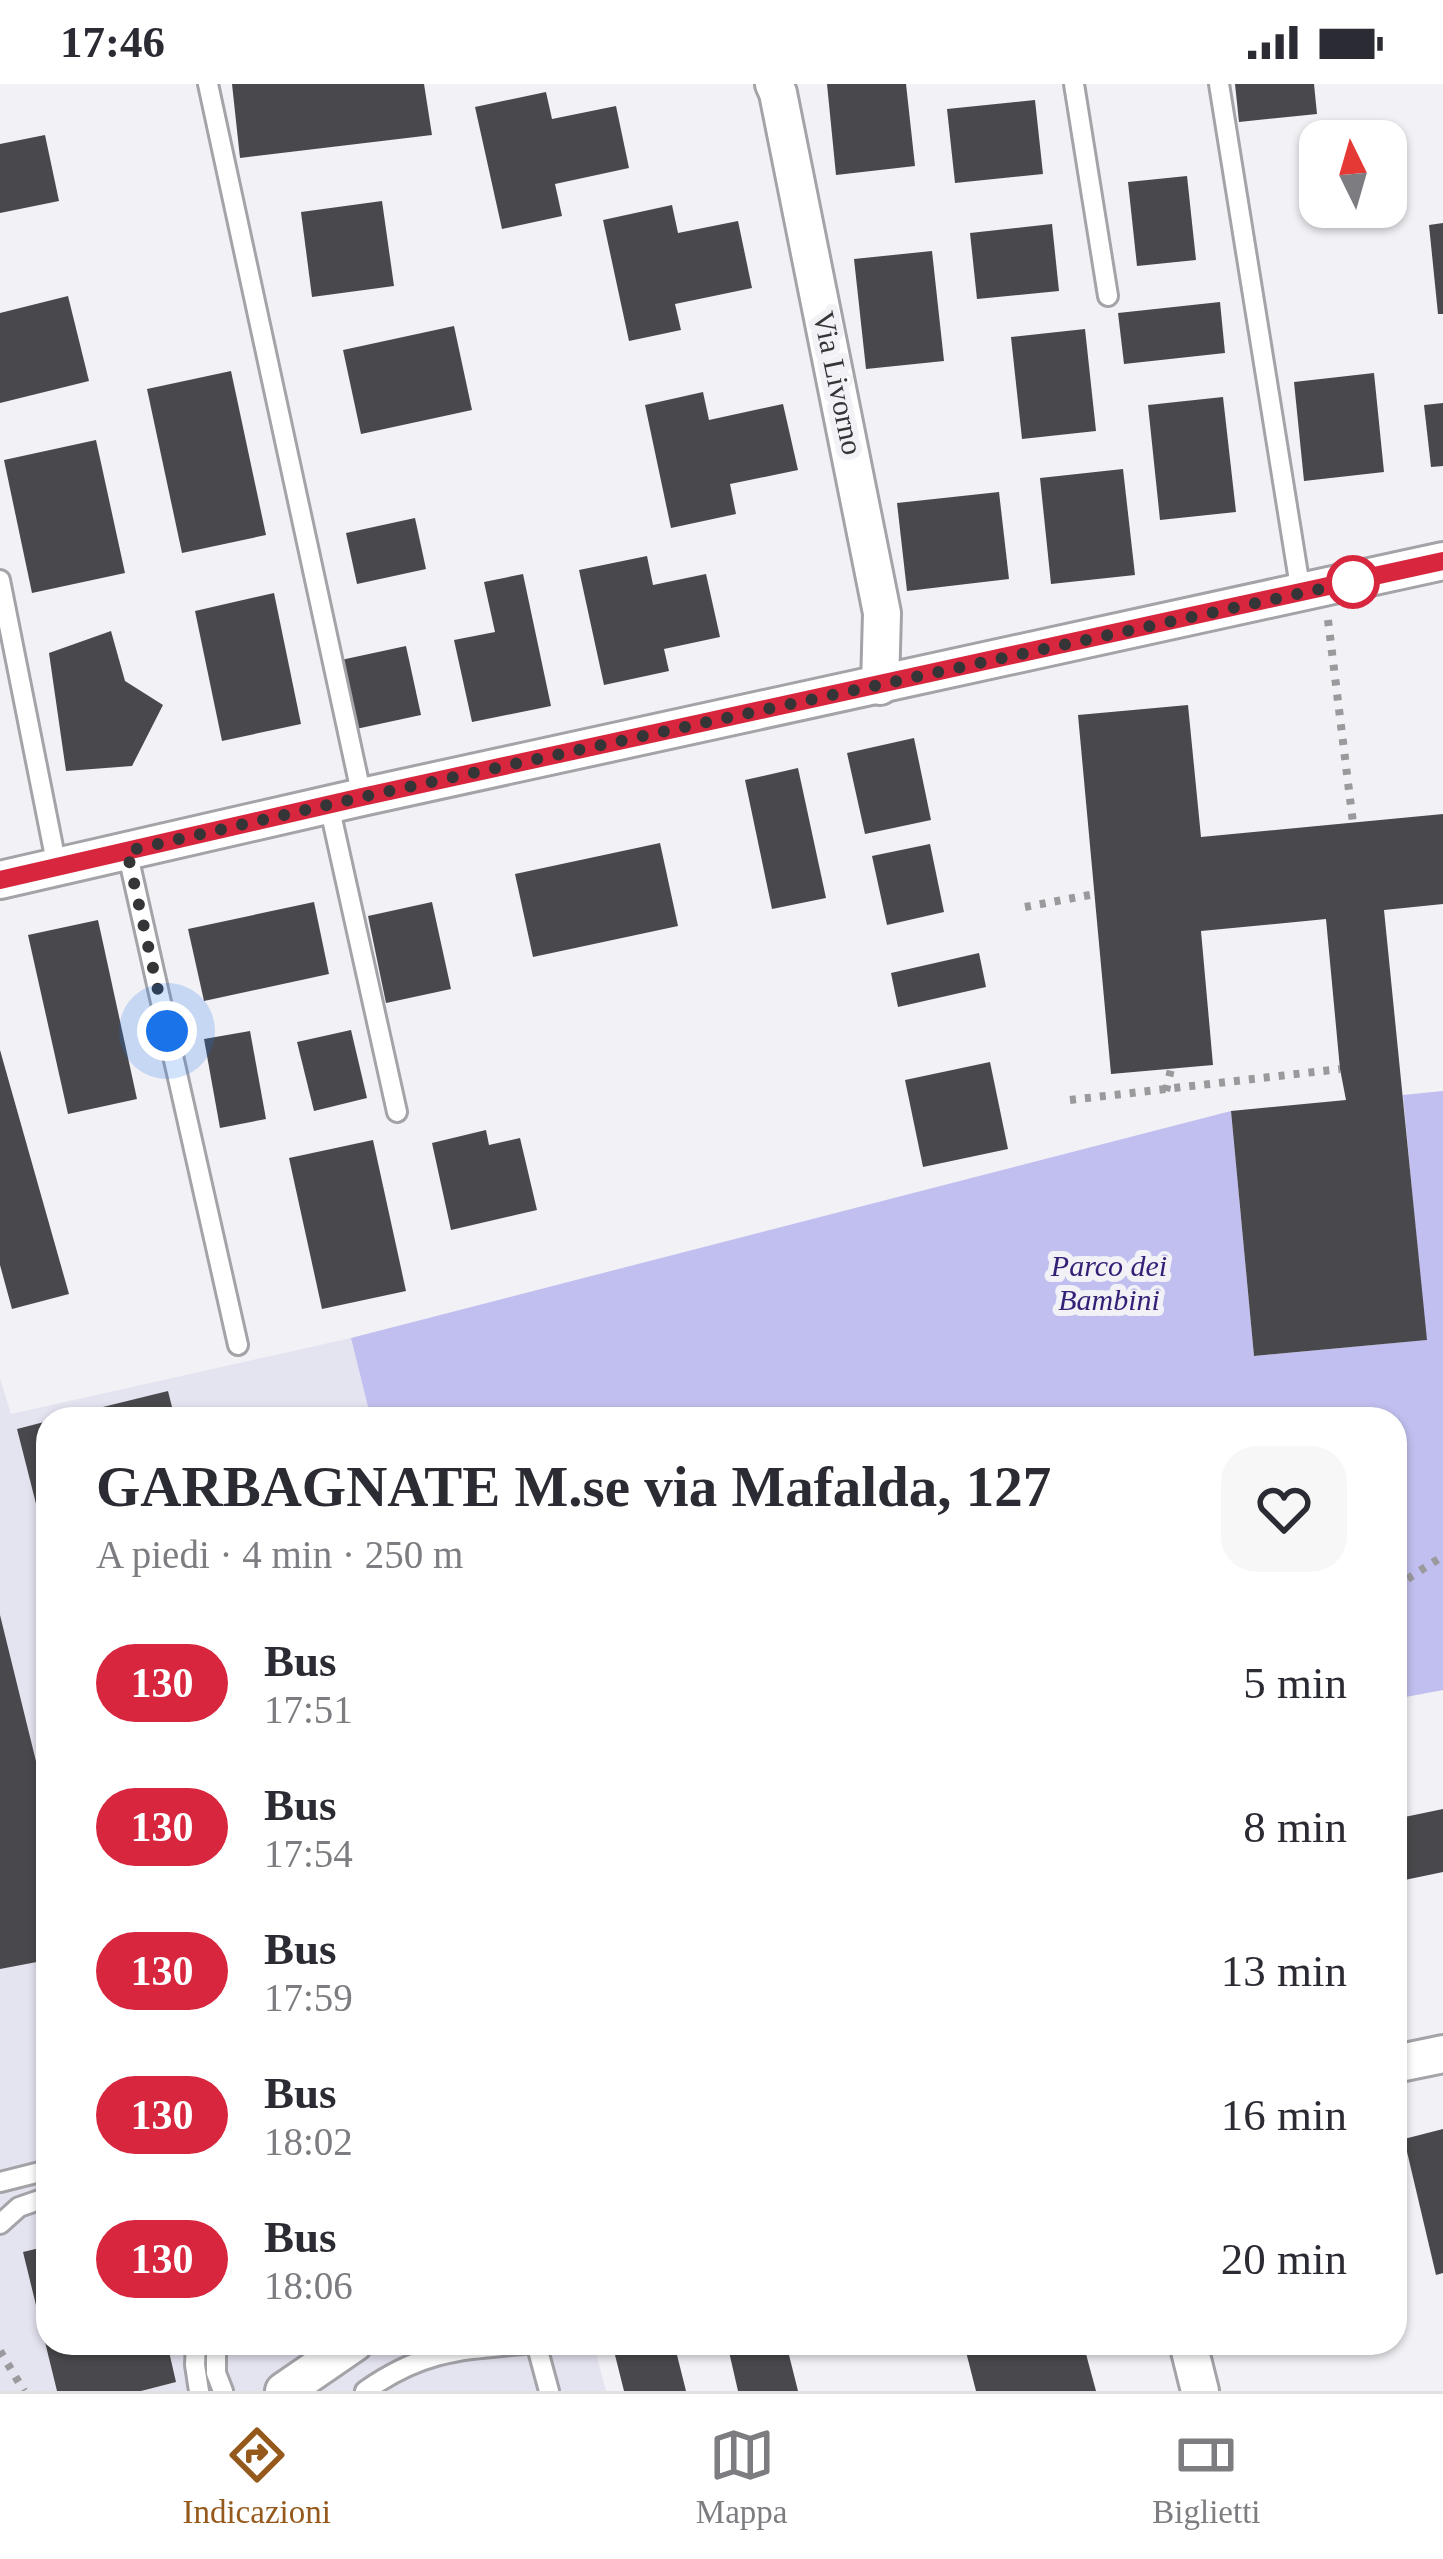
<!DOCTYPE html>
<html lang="it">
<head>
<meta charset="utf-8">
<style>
	:root { --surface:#fff; --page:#f7f7f7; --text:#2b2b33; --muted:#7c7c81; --line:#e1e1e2; --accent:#95591c }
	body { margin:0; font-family:Georgia,serif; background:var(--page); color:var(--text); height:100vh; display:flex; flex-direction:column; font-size:45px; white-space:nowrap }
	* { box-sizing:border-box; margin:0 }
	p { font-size:39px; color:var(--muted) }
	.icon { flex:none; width:66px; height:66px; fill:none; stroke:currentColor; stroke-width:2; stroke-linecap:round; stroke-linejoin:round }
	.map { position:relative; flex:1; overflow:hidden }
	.panel { position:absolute; left:36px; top:1323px; width:1371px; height:948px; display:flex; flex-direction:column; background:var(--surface); border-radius:36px; box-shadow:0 3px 9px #0004 }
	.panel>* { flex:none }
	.badge { padding:0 24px; border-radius:39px; font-size:42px; line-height:78px }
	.needle { width:78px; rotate:355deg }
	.buttons { position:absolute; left:1299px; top:36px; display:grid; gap:24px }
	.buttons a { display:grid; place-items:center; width:108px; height:108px; border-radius:24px; background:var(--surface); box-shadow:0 3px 9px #0004; font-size:60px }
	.you { position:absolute; width:60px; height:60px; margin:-30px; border:9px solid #fff; border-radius:50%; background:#1a73e8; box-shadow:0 0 0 18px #1a73e833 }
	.map>.badge { position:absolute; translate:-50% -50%; box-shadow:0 0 0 6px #fff }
	.round { display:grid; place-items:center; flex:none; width:126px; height:126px; border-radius:36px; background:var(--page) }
	.head { display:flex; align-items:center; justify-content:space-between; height:204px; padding:0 60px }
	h1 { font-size:57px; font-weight:700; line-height:90px }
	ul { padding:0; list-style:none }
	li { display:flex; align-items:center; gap:36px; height:144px; padding:0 60px }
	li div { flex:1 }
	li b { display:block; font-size:45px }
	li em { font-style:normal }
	li .badge { min-width:132px; font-weight:700; text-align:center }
	.status { display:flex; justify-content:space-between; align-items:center; height:84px; padding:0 60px; background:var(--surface); direction:ltr }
	.status svg { height:33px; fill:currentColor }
	.tabs { display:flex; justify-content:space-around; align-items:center; height:168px; border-top:3px solid var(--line); background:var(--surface); font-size:33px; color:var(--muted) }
	.tabs a { display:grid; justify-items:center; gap:6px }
	.tabs .selected { color:var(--accent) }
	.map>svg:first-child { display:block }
	.built { fill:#e4e3f0 }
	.green { fill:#c1bfef }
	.building { fill:#49494d }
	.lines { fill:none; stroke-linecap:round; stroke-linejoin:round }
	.lane-casing { stroke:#a3a3a8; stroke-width:24 }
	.street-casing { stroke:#a3a3a8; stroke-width:42 }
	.path { stroke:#9a9a9d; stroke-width:8; stroke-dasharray:6 9; stroke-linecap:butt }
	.lane { stroke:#fff; stroke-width:18 }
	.street { stroke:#fff; stroke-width:36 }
	.line-casing { stroke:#fff; stroke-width:27 }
	.line { stroke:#d7263d; stroke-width:18 }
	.walk { stroke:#353537; stroke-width:12; stroke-dasharray:0 21.6 }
	.stop-dot { fill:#fff; stroke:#d7263d; stroke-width:6 }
	.labels { text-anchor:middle; stroke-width:12; stroke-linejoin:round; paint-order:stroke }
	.street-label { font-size:30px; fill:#353537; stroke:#f1f1f6 }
	.park-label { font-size:30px; font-style:italic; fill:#341f76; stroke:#f1f1f6 }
</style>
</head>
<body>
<div class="status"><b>17:46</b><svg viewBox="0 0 49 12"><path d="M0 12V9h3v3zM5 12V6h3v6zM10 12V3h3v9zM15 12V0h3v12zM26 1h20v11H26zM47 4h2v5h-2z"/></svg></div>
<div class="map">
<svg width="1443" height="2307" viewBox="0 0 1443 2307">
	<rect width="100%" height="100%" fill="#f1f1f6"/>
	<polygon class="built" points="351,1254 371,1335 48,1335 48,2259 593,2259 606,2307 0,2307 0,1294 11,1330"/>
	<polygon class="green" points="1443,1007 1443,1606 1395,1615 1395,1335 371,1335 351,1254 1231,1027 1254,1272 1426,1256 1403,1011"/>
	<g class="building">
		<polygon points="232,0 424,0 432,51 240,74"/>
		<polygon points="827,0 906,0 915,82 836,91"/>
		<polygon points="1235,0 1314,0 1317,30 1239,38"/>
		<polygon points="546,8 552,35 616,22 629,84 555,100 562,132 502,145 475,23"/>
		<polygon points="1035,16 1043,90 955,99 947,25"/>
		<polygon points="45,51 59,117 0,129 0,60"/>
		<polygon points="1187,92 1196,176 1137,182 1128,98"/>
		<polygon points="382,117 394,202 312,213 301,128"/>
		<polygon points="672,121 678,149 738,137 752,204 675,220 681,246 629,257 603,136"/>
		<polygon points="1443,139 1443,230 1438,230 1429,141"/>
		<polygon points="1052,140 1059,207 977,215 970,149"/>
		<polygon points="932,167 944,277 866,285 854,175"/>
		<polygon points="68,212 89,297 0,319 0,229"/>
		<polygon points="1220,218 1225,269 1124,280 1118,229"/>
		<polygon points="454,242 472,326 361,350 343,266"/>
		<polygon points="1085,245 1096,347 1022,355 1011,253"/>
		<polygon points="231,287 266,451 182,469 147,305"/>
		<polygon points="1374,289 1384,388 1304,397 1294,298"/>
		<polygon points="703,308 709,336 783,320 798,386 730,400 736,430 671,444 645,321"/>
		<polygon points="1223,313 1236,428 1160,436 1148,321"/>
		<polygon points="1443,319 1443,382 1431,383 1424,321"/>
		<polygon points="96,356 125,489 32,509 4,376"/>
		<polygon points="1123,385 1135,491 1051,500 1040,394"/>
		<polygon points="999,408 1009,495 907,507 897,419"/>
		<polygon points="415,434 426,485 357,500 346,449"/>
		<polygon points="647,472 653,501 706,490 720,553 664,565 669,587 604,601 579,486"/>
		<polygon points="523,490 551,622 472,638 454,556 495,548 484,498"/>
		<polygon points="274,509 301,640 222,657 195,527"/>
		<polygon points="111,547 125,597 163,621 132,682 66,687 49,569"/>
		<polygon points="406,562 421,631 356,645 341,576"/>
		<polygon points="1188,621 1201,753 1443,730 1443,820 1384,826 1427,1256 1254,1272 1231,1027 1346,1016 1340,985 1326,835 1201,847 1213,981 1111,990 1078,631"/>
		<polygon points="914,654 931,736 865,750 847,669"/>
		<polygon points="798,684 826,814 772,825 745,696"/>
		<polygon points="660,759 678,842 533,873 515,790"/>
		<polygon points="930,760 944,828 887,841 872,772"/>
		<polygon points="314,818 329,890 204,917 188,845"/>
		<polygon points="432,818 451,905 386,919 368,832"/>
		<polygon points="98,836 137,1015 68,1030 28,851"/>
		<polygon points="979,869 986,903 898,923 891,889"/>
		<polygon points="351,946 367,1014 314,1027 297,958"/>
		<polygon points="250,947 266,1035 220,1044 204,955"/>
		<polygon points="0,966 69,1210 12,1225 0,1181"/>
		<polygon points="990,978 1008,1065 923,1083 905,996"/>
		<polygon points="486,1046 489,1061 520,1054 537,1126 451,1146 432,1059"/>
		<polygon points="373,1056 406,1207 322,1225 289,1074"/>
		<polygon points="168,1307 175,1335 62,1335 62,1333"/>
		<polygon points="48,1337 48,1459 46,1459 17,1345"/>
		<polygon points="0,1531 48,1726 48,1893 42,1877 0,1885"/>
		<polygon points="1443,1725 1443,1788 1395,1798 1395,1735"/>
		<polygon points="1443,2045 1443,2189 1436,2191 1404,2055"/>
		<polygon points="48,2162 48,2259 167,2259 176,2298 141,2307 57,2307 23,2168"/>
		<polygon points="612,2259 674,2259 686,2307 624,2307"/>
		<polygon points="727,2259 786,2259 798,2307 738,2307"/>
		<polygon points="967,2259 1083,2259 1096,2307 976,2307 964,2260"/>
	</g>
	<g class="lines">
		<g class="lane-casing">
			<g id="lane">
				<polyline points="208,0 362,713"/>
				<polyline points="1074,0 1108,212"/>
				<polyline points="1219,0 1301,509"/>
				<polyline points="0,496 57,783"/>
				<polyline points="329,721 397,1028"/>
				<polyline points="127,767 238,1261"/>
				<polyline points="0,2098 48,2086"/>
				<polyline points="0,2140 19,2123 48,2113"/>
				<polyline points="196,2259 195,2281 199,2307"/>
				<polyline points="216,2259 216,2289 223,2307"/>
				<polyline points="536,2259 549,2307"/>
				<path d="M365,2307C425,2265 462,2266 532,2259"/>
			</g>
		</g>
		<g class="street-casing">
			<g id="street">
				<polyline points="774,0 778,9 882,529 880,602"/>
				<polyline points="0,796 362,713 1443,477"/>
				<polyline points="1395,1980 1443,1970"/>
				<polyline points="1188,2259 1200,2307"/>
				<polyline points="284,2307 354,2259"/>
			</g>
		</g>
		<g class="path">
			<polyline points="1328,536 1353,739"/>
			<polyline points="1025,823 1095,810"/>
			<polyline points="1166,1007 1171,985"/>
			<polyline points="1070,1016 1340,985"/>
			<polyline points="1395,1503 1443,1472"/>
			<polyline points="0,2267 24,2307"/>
		</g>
		<use href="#lane" class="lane"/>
		<use href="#street" class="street"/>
	</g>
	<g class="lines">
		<g class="line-casing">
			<polyline id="line" points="0,796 362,713 1443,477"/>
		</g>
		<use href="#line" class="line"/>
		<polyline class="walk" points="167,947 127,767 362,713 1353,498"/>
	</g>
	<circle class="stop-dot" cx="1353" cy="498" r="24"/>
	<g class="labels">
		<g class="street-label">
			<text transform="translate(838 299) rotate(78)" y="10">Via Livorno</text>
		</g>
		<g class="park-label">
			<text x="1109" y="1192">Parco dei<tspan x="1109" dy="34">Bambini</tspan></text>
		</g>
	</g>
</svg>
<div class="buttons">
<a><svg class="needle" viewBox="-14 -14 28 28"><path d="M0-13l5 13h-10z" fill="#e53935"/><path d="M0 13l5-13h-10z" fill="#7c7c81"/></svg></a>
</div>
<div class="you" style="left:167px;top:947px"></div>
<section class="panel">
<div class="head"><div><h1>GARBAGNATE M.se via Mafalda, 127</h1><p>A piedi · 4 min · 250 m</p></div><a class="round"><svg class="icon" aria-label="heart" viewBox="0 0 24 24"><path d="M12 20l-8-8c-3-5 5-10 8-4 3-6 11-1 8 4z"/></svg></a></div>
<ul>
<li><span class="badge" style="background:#d7263d;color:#fff">130</span><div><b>Bus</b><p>17:51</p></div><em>5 min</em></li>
<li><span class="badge" style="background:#d7263d;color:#fff">130</span><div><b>Bus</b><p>17:54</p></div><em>8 min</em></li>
<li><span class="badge" style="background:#d7263d;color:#fff">130</span><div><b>Bus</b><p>17:59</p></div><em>13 min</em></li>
<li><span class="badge" style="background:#d7263d;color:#fff">130</span><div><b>Bus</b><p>18:02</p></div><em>16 min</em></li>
<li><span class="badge" style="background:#d7263d;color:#fff">130</span><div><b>Bus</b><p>18:06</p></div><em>20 min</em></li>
</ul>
</section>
</div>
<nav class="tabs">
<a class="selected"><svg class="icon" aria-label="directions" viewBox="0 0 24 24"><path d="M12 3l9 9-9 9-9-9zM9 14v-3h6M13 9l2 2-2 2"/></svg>Indicazioni</a>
<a><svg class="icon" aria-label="map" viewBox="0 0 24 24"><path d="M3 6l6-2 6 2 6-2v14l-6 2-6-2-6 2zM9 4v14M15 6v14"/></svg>Mappa</a>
<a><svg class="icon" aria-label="tickets" viewBox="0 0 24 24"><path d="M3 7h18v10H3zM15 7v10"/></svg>Biglietti</a>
</nav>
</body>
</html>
